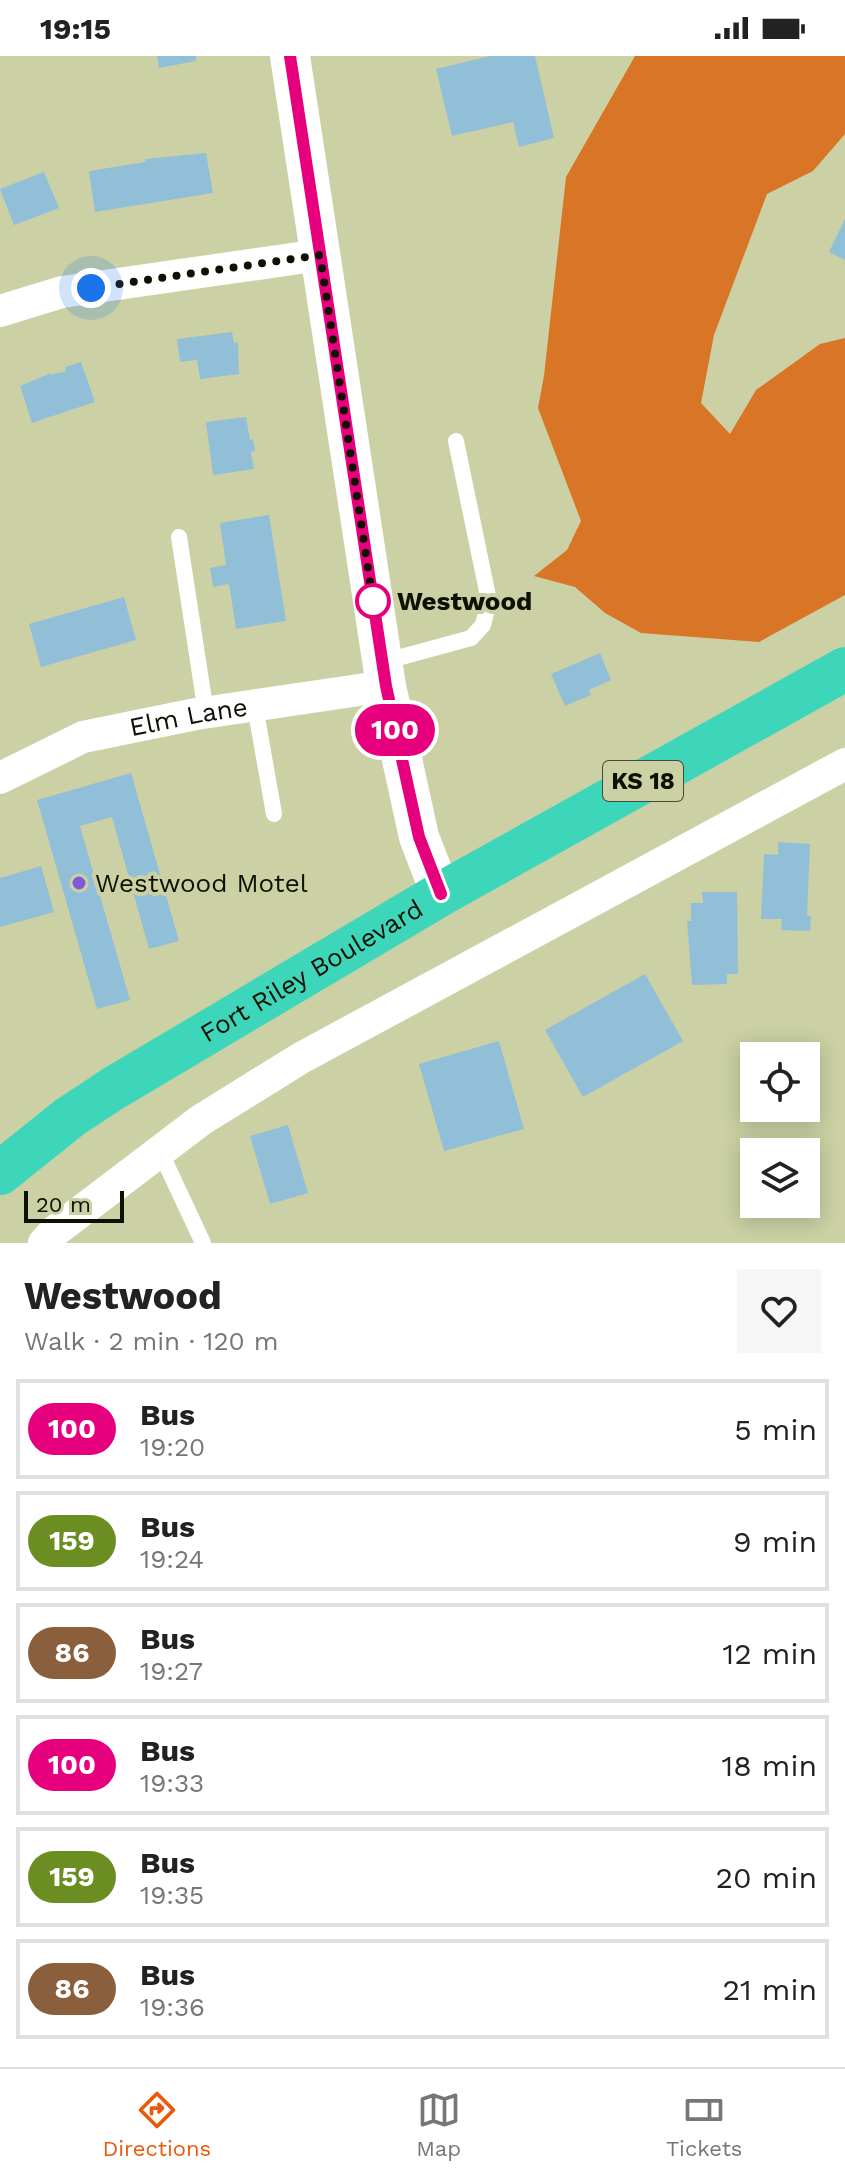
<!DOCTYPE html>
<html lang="en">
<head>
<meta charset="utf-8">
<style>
	:root { --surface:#fff; --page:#f6f6f6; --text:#222; --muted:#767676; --line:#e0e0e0; --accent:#ea580c }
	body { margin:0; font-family:"Work Sans",sans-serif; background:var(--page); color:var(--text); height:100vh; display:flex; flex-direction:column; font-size:30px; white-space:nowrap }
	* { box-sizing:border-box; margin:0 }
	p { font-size:26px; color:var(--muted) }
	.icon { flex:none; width:44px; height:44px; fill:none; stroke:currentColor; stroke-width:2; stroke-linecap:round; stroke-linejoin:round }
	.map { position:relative; height:1187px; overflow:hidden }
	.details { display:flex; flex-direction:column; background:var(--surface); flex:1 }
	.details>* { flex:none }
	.badge { padding:0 16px; border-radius:26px; font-size:28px; line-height:52px }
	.fabs { position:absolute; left:740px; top:986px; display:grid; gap:16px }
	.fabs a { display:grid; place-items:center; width:80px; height:80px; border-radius:0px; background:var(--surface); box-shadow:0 4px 20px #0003; font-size:40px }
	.scale { position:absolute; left:24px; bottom:20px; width:100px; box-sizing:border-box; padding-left:8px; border:4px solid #0e1002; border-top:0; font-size:22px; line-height:28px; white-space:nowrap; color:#0e1002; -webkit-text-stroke:6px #cbd1a4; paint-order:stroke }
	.you { position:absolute; width:40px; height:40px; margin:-20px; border:6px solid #fff; border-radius:50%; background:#1a73e8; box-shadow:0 0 0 12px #1a73e833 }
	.map>.badge { position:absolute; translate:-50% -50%; box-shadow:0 0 0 4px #fff }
	.round { display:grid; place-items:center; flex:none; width:84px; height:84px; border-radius:0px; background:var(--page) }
	.overview { display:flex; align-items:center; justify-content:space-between; height:136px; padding:0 24px }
	h1 { font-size:38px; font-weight:700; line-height:60px }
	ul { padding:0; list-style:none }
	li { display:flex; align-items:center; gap:24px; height:100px; margin:0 16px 12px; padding:0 8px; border:4px solid var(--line); border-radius:0px }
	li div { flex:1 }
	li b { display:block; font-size:30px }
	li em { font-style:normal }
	li .badge { min-width:88px; font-weight:700; text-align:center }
	.status { display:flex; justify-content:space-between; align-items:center; height:56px; padding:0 40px; background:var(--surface); direction:ltr }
	.status svg { height:22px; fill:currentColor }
	.tab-bar { display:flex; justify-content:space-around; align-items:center; height:112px; border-top:2px solid var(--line); background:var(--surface); font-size:22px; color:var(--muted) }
	.tab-bar a { display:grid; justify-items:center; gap:4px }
	.tab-bar .current { color:var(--accent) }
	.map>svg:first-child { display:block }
	.forest { fill:#d97526 }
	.building { fill:#92bfd8 }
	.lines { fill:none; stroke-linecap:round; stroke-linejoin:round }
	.service { stroke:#fff; stroke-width:16 }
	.minor { stroke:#fff; stroke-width:32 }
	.tertiary { stroke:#fff; stroke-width:40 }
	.trunk { stroke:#3ed6ba; stroke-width:44 }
	.line-casing { stroke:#fff; stroke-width:18 }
	.line { stroke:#e6007e; stroke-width:12 }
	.walk { stroke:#0e1002; stroke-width:8; stroke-dasharray:0 14.4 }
	.stop-dot { fill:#fff; stroke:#e6007e; stroke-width:4 }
	.poi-dot { fill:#7e5ad4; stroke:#cbd1a4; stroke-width:3 }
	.labels { text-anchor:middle; stroke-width:8; stroke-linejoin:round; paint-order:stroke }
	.shield { fill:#cbd1a4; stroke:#474a33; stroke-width:2 }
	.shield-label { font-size:24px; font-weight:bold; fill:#0e1002 }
	.stop-label { font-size:26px; font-weight:bold; fill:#0e1002; stroke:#cbd1a4; text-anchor:start }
	.street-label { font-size:26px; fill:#0e1002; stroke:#cbd1a4 }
	.poi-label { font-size:26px; fill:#0e1002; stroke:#cbd1a4; text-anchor:start }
</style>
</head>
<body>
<div class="status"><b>19:15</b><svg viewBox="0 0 49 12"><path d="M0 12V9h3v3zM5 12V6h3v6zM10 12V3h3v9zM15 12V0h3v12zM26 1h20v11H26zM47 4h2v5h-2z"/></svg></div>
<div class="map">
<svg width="845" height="1187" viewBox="0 0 845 1187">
	<rect width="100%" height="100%" fill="#cbd1a4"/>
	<polygon class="forest" points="635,0 845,0 845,78 813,115 767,138 714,279 701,347 730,378 756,334 820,288 845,282 845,539 759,586 641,577 605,557 575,531 534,520 567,494 581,465 538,352 544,320 566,121"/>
	<g class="building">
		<polygon points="157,0 196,0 196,5 159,12"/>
		<polygon points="490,0 535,0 554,82 519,91 513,66 452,80 436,13"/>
		<polygon points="206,97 213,137 95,156 89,115 146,106 145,103"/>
		<polygon points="44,116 59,152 14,169 0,133"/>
		<polygon points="845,163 845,204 829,196"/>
		<polygon points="232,276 234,287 238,286 239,318 200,323 197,304 180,306 177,283"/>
		<polygon points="81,306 95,346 32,367 20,330 51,317 51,319 66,315 65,311"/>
		<polygon points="246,361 250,384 253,383 255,395 251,396 254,413 213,419 206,366"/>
		<polygon points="269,459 286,565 236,573 229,528 213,531 210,512 226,509 220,467"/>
		<polygon points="124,541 136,584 41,611 29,568"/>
		<polygon points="600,597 611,624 589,634 591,639 565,650 551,618"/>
		<polygon points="131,717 179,885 149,893 112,761 80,770 130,944 97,953 37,744"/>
		<polygon points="778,786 810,788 807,860 811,860 810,875 781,874 782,863 761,863 764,798 778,799"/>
		<polygon points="41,810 54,856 0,871 0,822"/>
		<polygon points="702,836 737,836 738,918 727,918 727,928 692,929 687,865 691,865 691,847 703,847"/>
		<polygon points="645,918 683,985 583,1041 545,974"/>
		<polygon points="499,985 524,1073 444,1095 419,1008"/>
		<polygon points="288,1069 308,1137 270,1148 250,1080"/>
	</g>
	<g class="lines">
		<g class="service">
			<polyline points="179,481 206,657"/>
			<polyline points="383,606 471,582 483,569 489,545 456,385"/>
			<polyline points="255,650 274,758"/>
			<polyline points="160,1095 203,1187"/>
		</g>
		<g class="minor">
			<polyline points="0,255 62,236 320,199"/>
			<path id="s1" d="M0,722L83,681L196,658L386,630"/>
			<polyline points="44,1187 55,1175 201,1064 301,1002 845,708"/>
		</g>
		<polyline class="tertiary" points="290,0 386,630 419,781 441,838"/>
		<path class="trunk" id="s2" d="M0,1117L70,1061L114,1032L441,838L845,613"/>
	</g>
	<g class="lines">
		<g class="line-casing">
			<polyline id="line" points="290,0 386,630 419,781 441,838"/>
		</g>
		<use href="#line" class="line"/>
		<polyline class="walk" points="91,232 320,199 373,545"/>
	</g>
	<circle class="stop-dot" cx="373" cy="545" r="16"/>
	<circle class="poi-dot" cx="79" cy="827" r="8"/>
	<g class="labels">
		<rect class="shield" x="603" y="705" width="80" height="40" rx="6"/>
		<g class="shield-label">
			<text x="643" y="733">KS 18</text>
		</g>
		<g class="stop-label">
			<text x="397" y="554">Westwood</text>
		</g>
		<g class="street-label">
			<text dy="9" stroke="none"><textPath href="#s1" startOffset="200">Elm Lane</textPath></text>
			<text dy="9" stroke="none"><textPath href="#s2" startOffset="372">Fort Riley Boulevard</textPath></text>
		</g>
		<g class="poi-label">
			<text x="95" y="836">Westwood Motel</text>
		</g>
	</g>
</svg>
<div class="fabs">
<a><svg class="icon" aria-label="locate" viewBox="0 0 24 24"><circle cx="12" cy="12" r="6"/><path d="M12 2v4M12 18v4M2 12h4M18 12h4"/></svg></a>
<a><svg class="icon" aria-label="layers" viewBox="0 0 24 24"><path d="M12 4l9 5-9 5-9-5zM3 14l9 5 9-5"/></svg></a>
</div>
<div class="scale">20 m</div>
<div class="you" style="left:91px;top:232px"></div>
<b class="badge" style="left:395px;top:674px;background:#e6007e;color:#fff">100</b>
</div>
<section class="details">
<div class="overview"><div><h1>Westwood</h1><p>Walk · 2 min · 120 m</p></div><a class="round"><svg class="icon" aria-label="heart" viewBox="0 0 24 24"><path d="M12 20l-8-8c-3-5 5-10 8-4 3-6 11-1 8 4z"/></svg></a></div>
<ul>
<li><span class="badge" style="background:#e6007e;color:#fff">100</span><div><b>Bus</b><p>19:20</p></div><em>5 min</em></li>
<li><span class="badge" style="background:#6b8e23;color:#fff">159</span><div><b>Bus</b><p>19:24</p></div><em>9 min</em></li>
<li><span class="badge" style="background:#8b5e3c;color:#fff">86</span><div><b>Bus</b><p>19:27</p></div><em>12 min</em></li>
<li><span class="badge" style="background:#e6007e;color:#fff">100</span><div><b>Bus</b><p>19:33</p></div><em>18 min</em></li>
<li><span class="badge" style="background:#6b8e23;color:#fff">159</span><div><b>Bus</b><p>19:35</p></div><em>20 min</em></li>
<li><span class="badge" style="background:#8b5e3c;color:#fff">86</span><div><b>Bus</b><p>19:36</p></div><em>21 min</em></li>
</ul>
</section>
<nav class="tab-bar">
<a class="current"><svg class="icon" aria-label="directions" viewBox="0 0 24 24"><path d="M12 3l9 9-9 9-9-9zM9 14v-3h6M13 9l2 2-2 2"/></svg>Directions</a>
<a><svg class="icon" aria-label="map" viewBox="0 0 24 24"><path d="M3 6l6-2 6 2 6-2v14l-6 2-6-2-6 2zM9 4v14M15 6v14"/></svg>Map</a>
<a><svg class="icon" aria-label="tickets" viewBox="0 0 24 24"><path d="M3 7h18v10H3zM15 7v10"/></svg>Tickets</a>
</nav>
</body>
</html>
